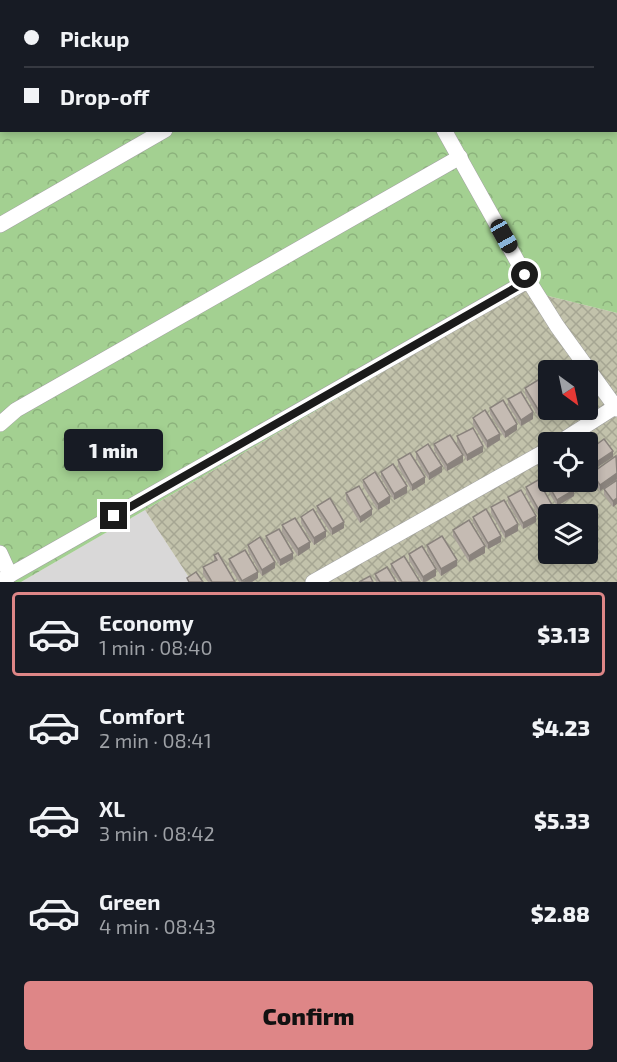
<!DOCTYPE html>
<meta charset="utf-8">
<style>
:root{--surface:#171b24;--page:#242831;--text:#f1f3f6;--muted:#9ea1a6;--line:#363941;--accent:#de8687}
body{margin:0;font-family:"Exo 2",sans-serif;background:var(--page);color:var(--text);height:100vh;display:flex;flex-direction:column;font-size:22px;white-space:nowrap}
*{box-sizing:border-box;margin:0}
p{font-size:20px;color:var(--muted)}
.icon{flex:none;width:33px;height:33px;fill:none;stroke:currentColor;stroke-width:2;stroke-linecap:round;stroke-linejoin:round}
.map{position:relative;height:582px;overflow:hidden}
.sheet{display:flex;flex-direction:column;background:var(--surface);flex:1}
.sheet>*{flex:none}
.top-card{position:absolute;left:0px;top:0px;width:618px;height:132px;box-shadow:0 3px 9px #0003;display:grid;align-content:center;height:132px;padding:0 24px;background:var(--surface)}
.needle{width:39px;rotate:147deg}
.controls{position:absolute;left:538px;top:360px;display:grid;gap:12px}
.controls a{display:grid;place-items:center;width:60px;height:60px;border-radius:6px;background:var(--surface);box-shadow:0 3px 9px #0003;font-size:30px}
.end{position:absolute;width:27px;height:27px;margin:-14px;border:8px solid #1b1b1b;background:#fff;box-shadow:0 0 0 3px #fff}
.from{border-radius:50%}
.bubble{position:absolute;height:42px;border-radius:6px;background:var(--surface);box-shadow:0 3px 9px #0003;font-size:20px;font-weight:800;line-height:42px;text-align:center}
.car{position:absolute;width:18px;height:36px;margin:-18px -9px;border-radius:8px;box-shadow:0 0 4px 2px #0007;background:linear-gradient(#222 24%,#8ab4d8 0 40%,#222 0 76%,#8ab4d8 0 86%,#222 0)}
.top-card b{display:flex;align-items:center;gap:21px;height:57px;font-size:22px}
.top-card b+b{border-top:2px solid var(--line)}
.top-card i{width:15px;height:15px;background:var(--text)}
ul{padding:10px 0 0;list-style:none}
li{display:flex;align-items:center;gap:18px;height:84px;margin:0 12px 9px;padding:0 12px;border:3px solid transparent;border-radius:6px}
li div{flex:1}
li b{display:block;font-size:22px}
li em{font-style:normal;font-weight:800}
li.on{border-color:var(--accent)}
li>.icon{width:54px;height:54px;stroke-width:1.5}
.primary-button{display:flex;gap:12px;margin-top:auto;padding:12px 24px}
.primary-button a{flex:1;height:69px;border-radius:6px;background:var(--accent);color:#111;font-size:24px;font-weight:800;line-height:69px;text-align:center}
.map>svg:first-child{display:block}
.residential{fill:#d9d8d8}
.construction{fill:url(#construction-cross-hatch);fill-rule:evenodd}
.forest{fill:url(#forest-crowns);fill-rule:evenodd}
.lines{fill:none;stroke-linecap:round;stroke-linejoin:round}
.stream{stroke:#9ccfdf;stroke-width:4}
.street-casing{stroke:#a2a2a2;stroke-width:16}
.street{stroke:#fff;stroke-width:15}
.wall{fill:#a9a19a}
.shaded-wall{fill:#8a837d}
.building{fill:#c5bbb3;stroke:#8a837d;stroke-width:1.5}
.route{stroke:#1b1b1b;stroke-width:8}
</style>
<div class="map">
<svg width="617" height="582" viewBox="0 0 617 582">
<defs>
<pattern id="construction-cross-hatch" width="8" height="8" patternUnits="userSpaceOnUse" patternTransform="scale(1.5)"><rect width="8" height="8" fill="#c2c2ab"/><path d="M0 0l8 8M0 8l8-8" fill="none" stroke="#a6a693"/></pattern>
<pattern id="forest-crowns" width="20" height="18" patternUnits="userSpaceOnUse" patternTransform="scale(1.5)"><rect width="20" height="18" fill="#a3d091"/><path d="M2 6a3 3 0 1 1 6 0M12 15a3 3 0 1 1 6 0" fill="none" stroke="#8cb27c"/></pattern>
</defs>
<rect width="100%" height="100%" fill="#eee9e0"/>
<polygon class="residential" points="145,510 192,582 21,582"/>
<path class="construction" d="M 524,290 L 617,313 L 617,582 L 192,582 L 145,510 ZM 549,370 L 588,370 L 588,410 L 549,410 ZM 549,442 L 588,442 L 588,482 L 549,482 ZM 549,514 L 588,514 L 588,554 L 549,554 Z"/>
<path class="forest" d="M 0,0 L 617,0 L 617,313 L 524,290 L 21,582 L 0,582 ZM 2,2 L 616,2 L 616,130 L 2,130 Z"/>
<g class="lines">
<g class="stream">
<polyline points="595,0 596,2"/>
<polyline points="616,49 617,51"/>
</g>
<defs>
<g id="street">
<polyline points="444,130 525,275 557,326 617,409"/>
<polyline points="0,225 165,130"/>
<polyline points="0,424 16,410 460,157"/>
<polyline points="560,442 615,407"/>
<polyline points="0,553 10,575 0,581"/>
<polyline points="10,575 529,280"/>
<polyline points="313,582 549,449"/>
</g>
</defs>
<use href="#street" class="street-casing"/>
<use href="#street" class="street"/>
</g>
<g class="wall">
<polygon points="549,374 549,395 543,384 543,378"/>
<polygon points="525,388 552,410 539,418 525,394"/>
<polygon points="508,399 533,419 521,426 508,405"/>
<polygon points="490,408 517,430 505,438 490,414"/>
<polygon points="473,418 500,440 487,448 473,424"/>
<polygon points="457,436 483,452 467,461 457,443"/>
<polygon points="434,444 463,462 447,471 434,450"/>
<polygon points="416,452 442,472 429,480 416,458"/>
<polygon points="617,456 617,479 600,491 592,479 592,473"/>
<polygon points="398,460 425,483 412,491 398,466"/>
<polygon points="381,472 407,493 394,500 381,478"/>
<polygon points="544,477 574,496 557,506 544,484"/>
<polygon points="363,480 390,503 378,510 363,486"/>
<polygon points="617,480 613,507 604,495 604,489"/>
<polygon points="526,487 552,512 540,518 526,493"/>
<polygon points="346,493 372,515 360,523 346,500"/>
<polygon points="508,497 536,522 523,529 508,503"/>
<polygon points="317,506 344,528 332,535 317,512"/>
<polygon points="491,507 518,531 505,538 491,513"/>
<polygon points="301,517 326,537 314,545 301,523"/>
<polygon points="473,517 501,542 488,549 473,523"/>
<polygon points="282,525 310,548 298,556 282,532"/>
<polygon points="453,530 485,553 469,562 453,536"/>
<polygon points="266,536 293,559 280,566 266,543"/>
<polygon points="248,545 275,568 262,576 248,551"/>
<polygon points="427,545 457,566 441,576 427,551"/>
<polygon points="409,554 436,576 425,582 422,582 409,560"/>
<polygon points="214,555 235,582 208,582 203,574 203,567 214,561"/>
<polygon points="229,559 258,578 252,582 239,582 229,566"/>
<polygon points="391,564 420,582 399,582 391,570"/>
<polygon points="375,574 396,582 376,582"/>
</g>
<g class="shaded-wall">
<polygon points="549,406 549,410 552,410 539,418 539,411"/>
<polygon points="533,412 533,419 521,426 521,420"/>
<polygon points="517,424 517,430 505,438 505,432"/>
<polygon points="500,434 500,440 487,448 487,441"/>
<polygon points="483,446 483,452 467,461 467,455"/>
<polygon points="613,451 613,457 589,473 589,467"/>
<polygon points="463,455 463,462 447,471 447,465"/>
<polygon points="442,466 442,472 429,480 429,474"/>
<polygon points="617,473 617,479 600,491 600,485"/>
<polygon points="425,477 425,483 412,491 412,485"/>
<polygon points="407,486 407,493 394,500 394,494"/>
<polygon points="574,490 574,496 557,506 557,500"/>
<polygon points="390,496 390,503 378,510 378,504"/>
<polygon points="617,498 617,504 613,507 613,501"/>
<polygon points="552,505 552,512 540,518 540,512"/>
<polygon points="372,509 372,515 360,523 360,517"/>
<polygon points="536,516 536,522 523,529 523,523"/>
<polygon points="344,522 344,528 332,535 332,529"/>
<polygon points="518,524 518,531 505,538 505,532"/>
<polygon points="326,531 326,537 314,545 314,538"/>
<polygon points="501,536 501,542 488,549 488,543"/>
<polygon points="310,542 310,548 298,556 298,549"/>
<polygon points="485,546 485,553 469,562 469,556"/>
<polygon points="293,553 293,559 280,566 280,560"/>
<polygon points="457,560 457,566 441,576 441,569"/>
<polygon points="275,562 275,568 262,576 262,570"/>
<polygon points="436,569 436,576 425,582 423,582 423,577"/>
<polygon points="258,572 258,578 252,582 242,582"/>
</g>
<g class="building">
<polygon points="549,374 549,388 543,378"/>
<polygon points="538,380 549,399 549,406 539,411 525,388"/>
<polygon points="521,392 533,412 521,420 508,399"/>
<polygon points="503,400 517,424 505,432 490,408"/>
<polygon points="485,410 500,434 487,441 473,418"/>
<polygon points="473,428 483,446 467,455 457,436"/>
<polygon points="450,435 463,455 447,465 434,444"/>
<polygon points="604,439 613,451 589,467 588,465 588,451"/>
<polygon points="428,444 442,466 429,474 416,452"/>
<polygon points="410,453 425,477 412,485 398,460"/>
<polygon points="616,456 617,473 600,485 592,473"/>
<polygon points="393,464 407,486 394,494 381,472"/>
<polygon points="375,472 390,496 378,504 363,480"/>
<polygon points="549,474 549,482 568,482 574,490 557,500 544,477"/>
<polygon points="538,480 552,505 540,512 526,487"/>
<polygon points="617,480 617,498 613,501 604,489"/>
<polygon points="359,486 372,509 360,517 346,493"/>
<polygon points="521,490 536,516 523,523 508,497"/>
<polygon points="330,498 344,522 332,529 317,506"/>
<polygon points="504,500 518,524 505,532 491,507"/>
<polygon points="313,509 326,531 314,538 301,517"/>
<polygon points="486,509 501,536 488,543 473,517"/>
<polygon points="295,518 310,542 298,549 282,525"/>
<polygon points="469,520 485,546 469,556 453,530"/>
<polygon points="279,529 293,553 280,560 266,536"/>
<polygon points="442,536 457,560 441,569 427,545"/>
<polygon points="260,537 275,562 262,570 248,545"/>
<polygon points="422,546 436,569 423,577 409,554"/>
<polygon points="245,550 258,572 242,581 229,559"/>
<polygon points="218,553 235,582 212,582 203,567 217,560 214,555"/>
<polygon points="404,556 420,582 402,582 391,564"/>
<polygon points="387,567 396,582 380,582 375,574"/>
<polygon points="196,572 203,582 189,582 187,578"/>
<polygon points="370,576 373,582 359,582"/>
</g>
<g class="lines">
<polyline class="route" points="114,516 529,280 525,275"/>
</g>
</svg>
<div class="controls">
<a><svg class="needle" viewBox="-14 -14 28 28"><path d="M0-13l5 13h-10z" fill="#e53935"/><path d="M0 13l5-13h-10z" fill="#9ea1a6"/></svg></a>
<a><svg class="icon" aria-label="locate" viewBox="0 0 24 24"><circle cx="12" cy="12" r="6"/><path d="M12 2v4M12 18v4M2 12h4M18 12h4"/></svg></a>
<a><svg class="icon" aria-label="layers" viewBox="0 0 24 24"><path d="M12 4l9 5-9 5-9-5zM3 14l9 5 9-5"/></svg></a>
</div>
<i class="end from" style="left:525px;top:275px"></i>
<i class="end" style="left:114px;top:516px"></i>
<div class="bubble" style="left:64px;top:429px;width:99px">1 min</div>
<i class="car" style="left:504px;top:236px;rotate:151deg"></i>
<div class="top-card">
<b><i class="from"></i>Pickup</b>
<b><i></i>Drop-off</b>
</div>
</div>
<section class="sheet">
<ul>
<li class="on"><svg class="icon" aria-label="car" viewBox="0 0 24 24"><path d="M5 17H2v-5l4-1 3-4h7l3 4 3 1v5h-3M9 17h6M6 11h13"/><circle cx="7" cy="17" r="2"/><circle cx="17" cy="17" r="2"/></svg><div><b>Economy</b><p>1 min · 08:40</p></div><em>$3.13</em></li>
<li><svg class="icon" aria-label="car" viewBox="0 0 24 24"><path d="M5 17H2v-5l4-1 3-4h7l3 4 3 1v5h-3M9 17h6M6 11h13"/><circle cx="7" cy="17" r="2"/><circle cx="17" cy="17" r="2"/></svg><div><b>Comfort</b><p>2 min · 08:41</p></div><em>$4.23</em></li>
<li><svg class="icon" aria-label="car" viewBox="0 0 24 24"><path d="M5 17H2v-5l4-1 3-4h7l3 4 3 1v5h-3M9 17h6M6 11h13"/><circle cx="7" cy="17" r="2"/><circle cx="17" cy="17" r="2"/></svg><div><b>XL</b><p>3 min · 08:42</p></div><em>$5.33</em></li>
<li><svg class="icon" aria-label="car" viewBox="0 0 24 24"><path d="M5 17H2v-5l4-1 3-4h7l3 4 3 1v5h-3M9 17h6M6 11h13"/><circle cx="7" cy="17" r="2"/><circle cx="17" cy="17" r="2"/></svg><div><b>Green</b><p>4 min · 08:43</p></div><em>$2.88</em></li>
</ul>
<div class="primary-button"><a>Confirm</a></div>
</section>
